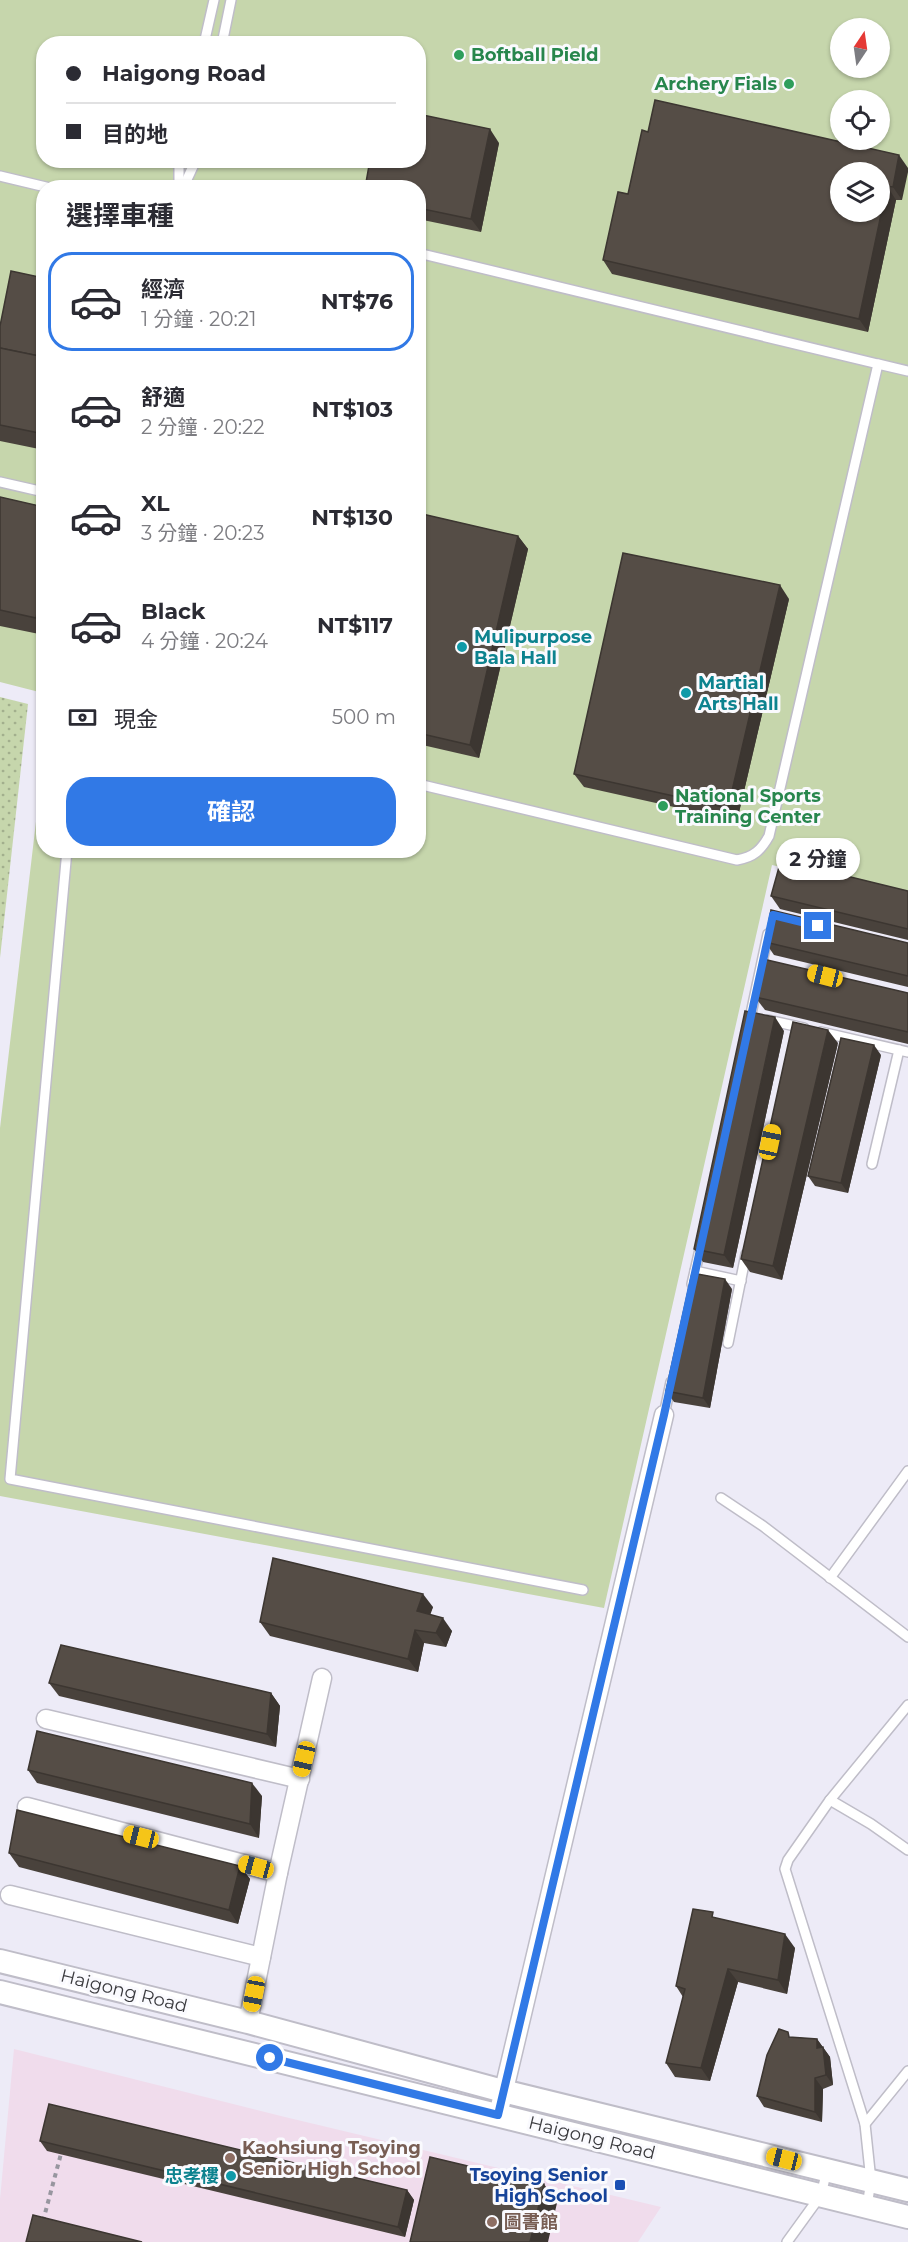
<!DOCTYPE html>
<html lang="zh-TW">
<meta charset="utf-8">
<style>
:root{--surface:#fff;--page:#f2f2f3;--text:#2b2b33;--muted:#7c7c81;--line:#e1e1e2;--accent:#3179e6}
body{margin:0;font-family:Montserrat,"Noto Sans TC",sans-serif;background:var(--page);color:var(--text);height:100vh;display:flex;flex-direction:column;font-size:22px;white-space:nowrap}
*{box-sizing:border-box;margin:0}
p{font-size:20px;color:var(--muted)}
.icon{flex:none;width:33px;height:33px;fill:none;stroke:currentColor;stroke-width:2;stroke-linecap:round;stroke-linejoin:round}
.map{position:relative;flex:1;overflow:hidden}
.panel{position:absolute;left:36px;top:180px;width:390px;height:678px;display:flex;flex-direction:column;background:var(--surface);border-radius:24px;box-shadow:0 2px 4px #0004}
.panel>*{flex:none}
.banner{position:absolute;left:36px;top:36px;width:390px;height:132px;border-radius:24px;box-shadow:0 2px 4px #0004;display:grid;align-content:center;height:132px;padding:0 30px;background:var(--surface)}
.needle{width:39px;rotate:13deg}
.buttons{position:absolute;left:830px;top:18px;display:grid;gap:12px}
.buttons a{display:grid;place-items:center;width:60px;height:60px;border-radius:50%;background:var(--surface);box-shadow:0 2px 4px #0004;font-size:30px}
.end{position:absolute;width:27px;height:27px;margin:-14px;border:8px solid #3179e6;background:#fff;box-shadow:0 0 0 3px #fff}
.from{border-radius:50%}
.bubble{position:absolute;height:42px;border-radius:21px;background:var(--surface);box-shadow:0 2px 4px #0004;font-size:20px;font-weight:700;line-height:42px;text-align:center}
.car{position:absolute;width:18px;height:36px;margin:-18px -9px;border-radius:8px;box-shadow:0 0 4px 2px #0007;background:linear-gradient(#f5c518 24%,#345 0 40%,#f5c518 0 76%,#345 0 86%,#f5c518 0)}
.banner b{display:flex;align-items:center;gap:21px;height:57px;font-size:22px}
.banner b+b{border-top:2px solid var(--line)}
.banner i{width:15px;height:15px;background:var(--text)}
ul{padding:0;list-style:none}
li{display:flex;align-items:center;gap:18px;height:99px;margin:0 12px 9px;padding:0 18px;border:3px solid transparent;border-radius:24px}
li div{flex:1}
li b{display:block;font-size:22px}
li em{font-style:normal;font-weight:700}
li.on{border-color:var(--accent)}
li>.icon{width:54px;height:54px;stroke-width:1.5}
h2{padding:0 30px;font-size:27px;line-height:72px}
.pay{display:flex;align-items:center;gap:15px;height:66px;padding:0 30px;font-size:22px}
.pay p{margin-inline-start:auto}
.cta{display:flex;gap:12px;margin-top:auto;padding:12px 30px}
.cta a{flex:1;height:69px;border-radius:24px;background:var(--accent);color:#fff;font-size:24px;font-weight:700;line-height:69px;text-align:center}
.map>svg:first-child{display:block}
.education{fill:#f0dcec}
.grass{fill:url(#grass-dots)}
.garden{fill:#c6d6ac;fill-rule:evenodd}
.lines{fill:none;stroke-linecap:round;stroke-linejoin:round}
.service-casing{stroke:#bfbdc8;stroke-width:12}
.minor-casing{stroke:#bfbdc8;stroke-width:21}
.tertiary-casing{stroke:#bfbdc8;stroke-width:26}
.path{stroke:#97969f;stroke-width:4;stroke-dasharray:4.5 4.5;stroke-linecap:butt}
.service{stroke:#fff;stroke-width:9}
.minor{stroke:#fff;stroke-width:18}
.tertiary{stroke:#fff;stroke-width:22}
.wall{fill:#49423c}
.shaded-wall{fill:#3c3631}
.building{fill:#554d46;stroke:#3c3631;stroke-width:1.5;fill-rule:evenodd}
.route{stroke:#3179e6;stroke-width:8}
.leisure-dot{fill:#2e9e5b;stroke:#fafafe;stroke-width:2}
.culture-dot{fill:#0f9aa8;stroke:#fafafe;stroke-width:2}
.education-dot{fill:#8d6e63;stroke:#fafafe;stroke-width:2}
.transit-dot{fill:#1a4fb4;stroke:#fafafe;stroke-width:2}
.labels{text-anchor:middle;stroke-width:6;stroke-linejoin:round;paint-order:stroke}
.leisure-label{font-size:18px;font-weight:bold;fill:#27864d;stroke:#fafafe;text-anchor:start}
.culture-label{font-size:18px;font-weight:bold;fill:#0d838f;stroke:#fafafe;text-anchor:start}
.street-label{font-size:18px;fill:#3b3b3f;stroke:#fafafe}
.education-label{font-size:18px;font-weight:bold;fill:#785e54;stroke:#fafafe;text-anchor:start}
.transit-label{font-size:18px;font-weight:bold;fill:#164399;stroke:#fafafe;text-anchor:end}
</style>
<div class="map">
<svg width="908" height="2242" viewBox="0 0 908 2242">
<defs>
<pattern id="grass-dots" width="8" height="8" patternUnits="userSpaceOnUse" patternTransform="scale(1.5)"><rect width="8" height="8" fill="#c6d6ac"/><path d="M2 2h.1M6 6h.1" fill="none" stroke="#a2af8d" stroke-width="1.8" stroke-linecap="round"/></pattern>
</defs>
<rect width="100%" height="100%" fill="#edebf7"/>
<polygon class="education" points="14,2049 285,2117 661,2207 638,2242 0,2242 0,2199"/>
<polygon class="grass" points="0,697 28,704 0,958"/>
<path class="garden" d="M 0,0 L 908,0 L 908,897 L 772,865 L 604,1608 L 0,1496 L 0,1128 L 43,762 L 44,850 L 418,850 L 418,188 L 44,188 L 43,693 L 0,682 ZM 840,28 L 879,28 L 879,68 L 840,68 ZM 44,44 L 418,44 L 418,160 L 44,160 ZM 840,100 L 879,100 L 879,140 L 840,140 ZM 840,172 L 879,172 L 879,212 L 840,212 Z"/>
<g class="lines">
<defs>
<g id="service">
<polyline points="204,44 214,0"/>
<polyline points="222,44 231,0"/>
<polyline points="179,160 179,188"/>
<polyline points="0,176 50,188"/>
<polyline points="183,188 196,160"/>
<path d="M 418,253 L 878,364 L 769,836 C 761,850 754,857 737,860 L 418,784"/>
<polyline points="878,364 908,371"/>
<polyline points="0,482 44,492"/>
<polyline points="67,850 10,1479 583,1590"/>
<polyline points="768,1020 804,1028"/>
<polyline points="749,1023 768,934"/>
<polyline points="821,1032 908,1052"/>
<polyline points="872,1164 899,1050"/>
<polyline points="695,1271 741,1281"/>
<polyline points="692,1284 701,1245"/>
<polyline points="728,1343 746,1254"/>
<polyline points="664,1415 671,1382"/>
<polyline points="721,1498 763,1526 908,1637"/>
<polyline points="830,1578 908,1471"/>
<polyline points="830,1800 871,1824 908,1850"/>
<polyline points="865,2124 908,2071"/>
<polyline points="867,2206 871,2181 865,2124 785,1869 788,1860 830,1800 908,1705"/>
<polyline points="787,2242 821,2195 827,2170"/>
</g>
<g id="minor">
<polyline points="46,1719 300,1779"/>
<polyline points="27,1807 278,1873"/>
<polyline points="10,1895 261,1957"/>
<polyline points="248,2022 278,1873 322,1678"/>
<polyline points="498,2115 664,1415"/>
</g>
<g id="tertiary">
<polyline points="0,1961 248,2022 503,2091 908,2190"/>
<polyline points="0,1992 908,2217"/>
</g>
</defs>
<use href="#service" class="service-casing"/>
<use href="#minor" class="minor-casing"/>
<use href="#tertiary" class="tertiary-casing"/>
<polyline class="path" points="43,2221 62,2150"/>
<use href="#service" class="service"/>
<use href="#minor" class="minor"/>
<use href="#tertiary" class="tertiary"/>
</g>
<g class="wall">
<polygon points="648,132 899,155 902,200 896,200 868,332 612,274 603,260 628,194"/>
<polygon points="499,143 481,232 418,219 418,188"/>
<polygon points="44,278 44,450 0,441 0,326"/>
<polygon points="0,497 44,507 44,635 0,626"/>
<polygon points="418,513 518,536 528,549 479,758 418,744"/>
<polygon points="789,599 737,821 584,787 574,774"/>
<polygon points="908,891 908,940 780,909 771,896"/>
<polygon points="765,942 908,943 908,987 774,955"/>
<polygon points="908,993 908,1044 765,1010 755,997"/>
<polygon points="784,1031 733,1268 703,1262 694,1249"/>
<polygon points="838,1043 782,1280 750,1272 741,1259"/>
<polygon points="881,1055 848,1193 815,1186 808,1176"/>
<polygon points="732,1289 710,1408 674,1402 666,1391"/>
<polygon points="433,1607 430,1614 452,1631 446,1647 424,1643 418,1672 270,1636 260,1622"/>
<polygon points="49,1683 271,1693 280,1706 276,1747 59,1696"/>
<polygon points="28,1770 262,1796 259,1838 37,1783"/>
<polygon points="9,1853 240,1866 250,1879 238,1924 19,1867"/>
<polygon points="717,1918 795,1948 787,1994 738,1982 710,2081 675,2077 666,2063 683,1997 676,1986"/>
<polygon points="792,2037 817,2039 830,2057 833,2085 823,2089 822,2122 764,2107 757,2096"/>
<polygon points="40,2141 407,2190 414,2200 405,2237 47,2151"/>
</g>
<g class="shaded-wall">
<polygon points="490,129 499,143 481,232 471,219"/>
<polygon points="899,155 908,168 908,172 902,200 893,187"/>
<polygon points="887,186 896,200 868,332 859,319"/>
<polygon points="518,536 528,549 479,758 470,745"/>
<polygon points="44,584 44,628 36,618"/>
<polygon points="780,585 789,599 737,821 728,808"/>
<polygon points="775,1017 784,1031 733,1268 724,1255"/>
<polygon points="828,1030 838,1043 782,1280 773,1266"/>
<polygon points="874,1045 881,1055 848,1193 841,1183"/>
<polygon points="725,1279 732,1289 710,1408 703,1398"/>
<polygon points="423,1594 433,1607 427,1624 417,1611"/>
<polygon points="443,1618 452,1631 446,1647 436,1633"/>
<polygon points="415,1630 424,1643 418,1672 408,1659"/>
<polygon points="271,1693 280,1706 276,1747 267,1734"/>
<polygon points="252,1783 262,1796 259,1838 250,1824"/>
<polygon points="240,1866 250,1879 238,1924 229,1910"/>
<polygon points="785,1934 795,1948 787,1994 778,1980"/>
<polygon points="728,1969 738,1982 710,2081 701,2068"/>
<polygon points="817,2039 830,2057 833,2085 826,2075 817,2048"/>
<polygon points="815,2078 823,2089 822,2122 815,2112"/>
<polygon points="544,2184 557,2203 548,2242 530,2242"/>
<polygon points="407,2190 414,2200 405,2237 398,2227"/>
</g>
<g class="building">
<path d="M 655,100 L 899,155 L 893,187 L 887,186 L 859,319 L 603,260 L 618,192 L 628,194 L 642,130 L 648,132 ZM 840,172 L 879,172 L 879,212 L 840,212 Z"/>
<polygon points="418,114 490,129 471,219 418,208 418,188 365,188 370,160 418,160"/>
<polygon points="11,271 44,278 44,357 0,348 0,326"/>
<polygon points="0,348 44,357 44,434 0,425"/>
<polygon points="0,497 44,507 44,584 36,618 0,610"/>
<polygon points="418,513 518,536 470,745 418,733"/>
<polygon points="623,553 780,585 728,808 574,774"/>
<polygon points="781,860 908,891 908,929 771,896"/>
<polygon points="771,910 908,943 908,976 765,942"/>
<polygon points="763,959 908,993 908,1032 755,997"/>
<polygon points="745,1011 775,1017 724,1255 694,1249"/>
<polygon points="793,1022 828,1030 773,1266 741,1259"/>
<polygon points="841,1038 874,1045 841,1183 808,1176"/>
<polygon points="692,1273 725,1279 703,1398 666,1391"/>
<polygon points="273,1558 423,1594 417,1611 443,1618 436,1633 415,1630 408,1659 260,1622"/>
<polygon points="61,1645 271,1693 267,1734 49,1683"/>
<polygon points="37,1731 252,1783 250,1824 28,1770"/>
<polygon points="17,1810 240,1866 229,1910 9,1853"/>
<polygon points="693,1909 713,1912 712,1917 785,1934 778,1980 728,1969 701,2068 666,2063 685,1989 676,1986"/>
<polygon points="779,2029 788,2032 789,2037 817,2039 817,2048 823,2047 826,2075 815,2078 815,2112 757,2096 767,2055"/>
<polygon points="49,2104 407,2190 398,2227 40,2141"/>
<polygon points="430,2157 544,2184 530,2242 410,2242"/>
<polygon points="33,2215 142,2242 26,2242"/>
</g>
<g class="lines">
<polyline class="route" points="270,2058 498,2115 664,1415 773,915 818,926"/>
</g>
<g class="leisure-dot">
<circle cx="459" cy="55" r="6"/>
<circle cx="789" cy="84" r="6"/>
<circle cx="663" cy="806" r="6"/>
</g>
<g class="culture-dot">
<circle cx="462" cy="647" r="6"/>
<circle cx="686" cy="693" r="6"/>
<circle cx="231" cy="2176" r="6"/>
</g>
<g class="education-dot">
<circle cx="230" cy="2158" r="6"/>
<circle cx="492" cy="2222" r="6"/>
</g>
<rect class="transit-dot" x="614" y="2179" width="12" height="12" rx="3"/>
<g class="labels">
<g class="leisure-label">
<text x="471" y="61">Boftball Pield</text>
<text x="777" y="90" text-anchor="end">Archery Fials</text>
<text x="675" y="802">National Sports<tspan x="675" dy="21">Training Center</tspan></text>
</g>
<g class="culture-label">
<text x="474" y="643">Mulipurpose<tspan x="474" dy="21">Bala Hall</tspan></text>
<text x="698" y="689">Martial<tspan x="698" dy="21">Arts Hall</tspan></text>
<text x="219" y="2182" text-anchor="end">忠孝樓</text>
</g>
<g class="street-label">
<text transform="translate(124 1991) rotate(14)" y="6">Haigong Road</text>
<text transform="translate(592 2138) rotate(14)" y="6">Haigong Road</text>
</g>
<g class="education-label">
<text x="242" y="2154">Kaohsiung Tsoying<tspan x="242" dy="21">Senior High School</tspan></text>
<text x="504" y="2228">圖書館</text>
</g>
<g class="transit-label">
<text x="608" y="2181">Tsoying Senior<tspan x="608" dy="21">High School</tspan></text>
</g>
</g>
</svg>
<div class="buttons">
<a><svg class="needle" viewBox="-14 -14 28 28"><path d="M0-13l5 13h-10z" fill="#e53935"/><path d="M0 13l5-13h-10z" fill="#7c7c81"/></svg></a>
<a><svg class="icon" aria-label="locate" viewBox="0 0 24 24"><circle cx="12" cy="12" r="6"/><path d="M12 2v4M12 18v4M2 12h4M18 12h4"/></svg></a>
<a><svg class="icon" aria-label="layers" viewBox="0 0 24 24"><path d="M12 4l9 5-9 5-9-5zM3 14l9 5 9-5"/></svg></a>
</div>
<i class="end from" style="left:270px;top:2058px"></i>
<i class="end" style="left:818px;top:926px"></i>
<div class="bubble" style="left:776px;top:838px;width:84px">2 分鐘</div>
<i class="car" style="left:825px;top:976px;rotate:284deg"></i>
<i class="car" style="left:770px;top:1142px;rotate:12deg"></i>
<i class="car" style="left:304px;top:1759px;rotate:193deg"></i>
<i class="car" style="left:141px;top:1837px;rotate:284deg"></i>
<i class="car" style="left:256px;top:1867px;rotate:285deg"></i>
<i class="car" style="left:254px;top:1994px;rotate:191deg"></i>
<i class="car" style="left:784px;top:2159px;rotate:284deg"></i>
<div class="banner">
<b><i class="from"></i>Haigong Road</b>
<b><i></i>目的地</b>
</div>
<section class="panel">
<h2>選擇車種</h2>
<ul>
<li class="on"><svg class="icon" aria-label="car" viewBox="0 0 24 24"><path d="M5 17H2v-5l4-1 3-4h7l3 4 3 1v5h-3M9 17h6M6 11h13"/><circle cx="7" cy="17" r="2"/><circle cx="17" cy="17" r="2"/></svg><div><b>經濟</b><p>1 分鐘 · 20:21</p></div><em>NT$76</em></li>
<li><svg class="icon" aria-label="car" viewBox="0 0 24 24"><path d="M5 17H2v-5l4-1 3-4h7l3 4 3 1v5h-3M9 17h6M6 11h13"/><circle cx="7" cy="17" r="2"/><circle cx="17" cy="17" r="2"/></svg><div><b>舒適</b><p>2 分鐘 · 20:22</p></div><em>NT$103</em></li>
<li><svg class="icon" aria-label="car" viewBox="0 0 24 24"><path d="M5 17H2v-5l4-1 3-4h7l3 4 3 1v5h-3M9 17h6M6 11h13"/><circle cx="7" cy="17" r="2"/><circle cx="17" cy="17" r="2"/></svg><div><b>XL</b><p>3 分鐘 · 20:23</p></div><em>NT$130</em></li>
<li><svg class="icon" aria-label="car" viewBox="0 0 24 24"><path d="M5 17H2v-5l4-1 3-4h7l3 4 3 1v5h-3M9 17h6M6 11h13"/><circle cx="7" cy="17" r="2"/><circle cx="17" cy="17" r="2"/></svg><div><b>Black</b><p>4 分鐘 · 20:24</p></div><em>NT$117</em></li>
</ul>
<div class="pay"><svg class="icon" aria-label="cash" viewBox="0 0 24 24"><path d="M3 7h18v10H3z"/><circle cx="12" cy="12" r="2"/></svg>現金<p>500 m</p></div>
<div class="cta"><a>確認</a></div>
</section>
</div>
